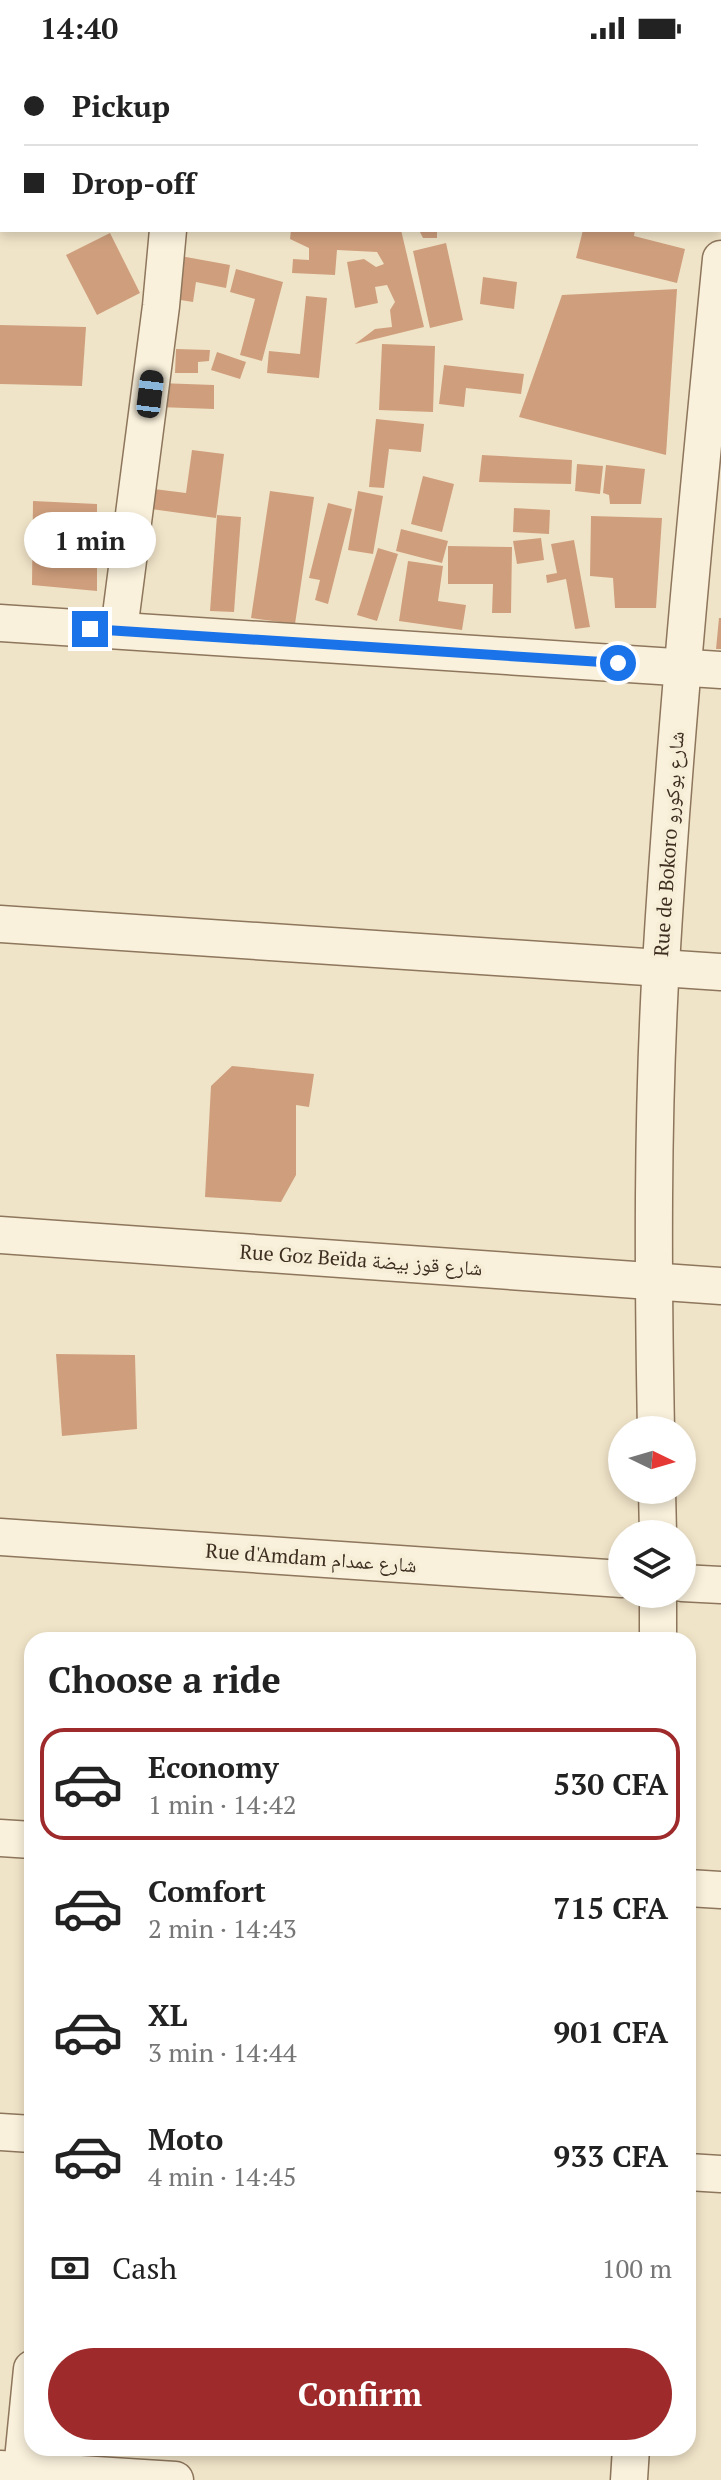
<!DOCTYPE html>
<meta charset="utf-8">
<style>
:root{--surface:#fff;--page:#f6f6f6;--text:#222;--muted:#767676;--line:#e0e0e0;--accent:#9e2a2b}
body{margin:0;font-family:"PT Serif","Noto Naskh Arabic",serif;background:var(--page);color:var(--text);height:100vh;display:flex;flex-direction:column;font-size:30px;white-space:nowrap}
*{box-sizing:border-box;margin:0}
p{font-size:26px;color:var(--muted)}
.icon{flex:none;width:44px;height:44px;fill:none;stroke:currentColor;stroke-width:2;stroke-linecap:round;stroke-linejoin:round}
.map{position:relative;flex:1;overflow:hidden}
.sheet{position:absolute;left:24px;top:1576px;width:672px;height:824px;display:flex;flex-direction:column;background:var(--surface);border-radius:24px;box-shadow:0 4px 12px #0003}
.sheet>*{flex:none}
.top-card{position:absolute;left:0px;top:0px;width:722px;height:176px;box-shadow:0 4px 12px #0003;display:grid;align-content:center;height:176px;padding:0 24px;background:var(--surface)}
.needle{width:52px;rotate:95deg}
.tools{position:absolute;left:608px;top:1360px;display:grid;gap:16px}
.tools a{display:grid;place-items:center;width:88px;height:88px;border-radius:50%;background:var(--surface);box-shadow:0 4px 12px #0003;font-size:40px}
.end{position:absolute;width:36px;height:36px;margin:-18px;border:10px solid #1a73e8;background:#fff;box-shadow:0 0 0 4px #fff}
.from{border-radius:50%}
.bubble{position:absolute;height:56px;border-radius:28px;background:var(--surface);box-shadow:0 4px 12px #0003;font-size:26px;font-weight:700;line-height:56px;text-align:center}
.car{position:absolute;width:24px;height:48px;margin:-24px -12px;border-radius:10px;box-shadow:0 0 6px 2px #0007;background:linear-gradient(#222 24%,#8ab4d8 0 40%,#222 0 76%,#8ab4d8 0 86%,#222 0)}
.top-card b{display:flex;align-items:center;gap:28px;height:76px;font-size:30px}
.top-card b+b{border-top:2px solid var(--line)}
.top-card i{width:20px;height:20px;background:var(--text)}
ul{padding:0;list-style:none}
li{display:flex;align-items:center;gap:24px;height:112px;margin:0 16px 12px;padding:0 8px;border:4px solid transparent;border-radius:24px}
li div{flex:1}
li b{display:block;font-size:30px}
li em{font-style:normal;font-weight:700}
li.selected{border-color:var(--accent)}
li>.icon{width:72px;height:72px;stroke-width:1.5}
h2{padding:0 24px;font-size:36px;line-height:96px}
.pay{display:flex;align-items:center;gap:20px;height:88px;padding:0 24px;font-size:30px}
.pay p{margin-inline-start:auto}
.primary-button{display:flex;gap:16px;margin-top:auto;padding:16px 24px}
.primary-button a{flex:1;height:92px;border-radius:48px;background:var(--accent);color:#fff;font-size:32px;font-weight:700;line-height:92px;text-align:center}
.status{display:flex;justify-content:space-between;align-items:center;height:56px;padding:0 40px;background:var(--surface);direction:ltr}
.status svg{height:22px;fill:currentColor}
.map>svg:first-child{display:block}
.building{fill:#cf9f7d}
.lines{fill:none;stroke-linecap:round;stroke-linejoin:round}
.minor-casing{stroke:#8d765c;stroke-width:39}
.minor{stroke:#faf1dc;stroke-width:36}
.route{stroke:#1a73e8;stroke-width:10}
.labels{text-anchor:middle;stroke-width:8;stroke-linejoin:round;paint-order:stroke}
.street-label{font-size:20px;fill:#3d2e20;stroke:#f7eed8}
</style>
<div class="status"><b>14:40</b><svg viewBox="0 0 49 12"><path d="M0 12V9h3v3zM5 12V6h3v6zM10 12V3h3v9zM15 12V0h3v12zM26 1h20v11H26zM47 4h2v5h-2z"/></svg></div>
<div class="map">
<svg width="721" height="2424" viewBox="0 0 721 2424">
<rect width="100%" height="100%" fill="#f0e4c8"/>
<g class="building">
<polygon points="291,174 401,174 424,271 355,288 375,273 392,271 390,254 395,246 387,229 375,231 378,247 355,252 347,206 364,203 376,211 384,208 377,196 337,194 335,219 292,217 293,203 309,204 309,192 290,183"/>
<polygon points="419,174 437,174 437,182 423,182"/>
<polygon points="583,174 635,174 634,180 685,193 677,227 576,202"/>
<polygon points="110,177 140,237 97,259 66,199"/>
<polygon points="446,187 463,264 430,272 413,195"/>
<polygon points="175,199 230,209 226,232 196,226 193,246 168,242"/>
<polygon points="236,213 283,226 262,305 240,299 255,243 230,236"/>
<polygon points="483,221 517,226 514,253 480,248"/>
<polygon points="677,233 666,399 519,361 562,239"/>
<polygon points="306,240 327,242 319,322 267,317 269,295 300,298"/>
<polygon points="0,269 86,271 82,330 0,328"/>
<polygon points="382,288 435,290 433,356 379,354"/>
<polygon points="176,293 210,294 209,305 198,306 198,317 175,317"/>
<polygon points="217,296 246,306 240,323 211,314"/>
<polygon points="444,309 524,318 521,338 466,332 464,351 439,348"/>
<polygon points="159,327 214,329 214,353 158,351"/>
<polygon points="376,363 424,368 421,396 389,393 384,432 369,431"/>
<polygon points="192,394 224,398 216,462 144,452 146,432 186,437"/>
<polygon points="482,399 572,404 571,428 479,426"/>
<polygon points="577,408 603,410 600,438 575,435"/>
<polygon points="606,409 645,413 641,448 610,448 609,439 603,437"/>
<polygon points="423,420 454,428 442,476 411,468"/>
<polygon points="270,435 314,441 295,568 251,562"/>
<polygon points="358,435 383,440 373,498 348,494"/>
<polygon points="33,445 97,448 97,535 32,529"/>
<polygon points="328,447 352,453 328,548 315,544 320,524 309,522"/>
<polygon points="514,452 550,454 549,478 513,476"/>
<polygon points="217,459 241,461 234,556 210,555"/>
<polygon points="591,460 662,462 656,552 615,552 613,522 590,520"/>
<polygon points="401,473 448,485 442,507 396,495"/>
<polygon points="541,482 544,504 517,508 513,485"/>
<polygon points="574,484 590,571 575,573 566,523 547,527 546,519 557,517 551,488"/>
<polygon points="448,490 512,491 511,557 492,557 493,528 448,528"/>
<polygon points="378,492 398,498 377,565 357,559"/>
<polygon points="408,505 443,510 438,545 466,549 462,574 399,565"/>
<polygon points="719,562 721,562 721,593 716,593"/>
<polygon points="232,1010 314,1018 309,1051 296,1049 296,1119 281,1146 205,1141 211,1030"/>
<polygon points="56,1298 135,1299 137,1373 62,1380"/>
</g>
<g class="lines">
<defs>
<g id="minor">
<polyline points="183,2 183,0"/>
<polyline points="0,567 721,614"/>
<polyline points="119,574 161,250 168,174"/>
<polyline points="0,868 721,916"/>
<polyline points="0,1179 721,1230"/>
<path d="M 656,1374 C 653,1219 652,1063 661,908 C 675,673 698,438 721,203"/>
<polyline points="657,1434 658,1478"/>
<polyline points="0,1481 622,1523"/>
<polyline points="682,1527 721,1529"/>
<polyline points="658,1584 658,1538"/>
<polyline points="0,1782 32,1784"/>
<polyline points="688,1832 721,1834"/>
<polyline points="0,2076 32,2078"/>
<polyline points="688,2116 721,2118"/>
<polyline points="0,2413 175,2424"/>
<polyline points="21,2424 32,2313"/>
<polyline points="629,2424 631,2392"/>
</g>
</defs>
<use href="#minor" class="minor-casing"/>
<use href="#minor" class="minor"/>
</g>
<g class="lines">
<polyline class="route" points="90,573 618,607"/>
</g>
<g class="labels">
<g class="street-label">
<text transform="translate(669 788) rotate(-86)" y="7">Rue de Bokoro شارع بوكورو</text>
<text transform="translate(361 1204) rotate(4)" y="7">Rue Goz Beïda شارع قوز بيضة</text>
<text transform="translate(311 1502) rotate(4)" y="7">Rue d'Amdam شارع عمدام</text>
</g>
</g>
</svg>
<div class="tools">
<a><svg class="needle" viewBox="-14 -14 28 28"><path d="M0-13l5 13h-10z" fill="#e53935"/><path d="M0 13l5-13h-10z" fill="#767676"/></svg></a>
<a><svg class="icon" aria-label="layers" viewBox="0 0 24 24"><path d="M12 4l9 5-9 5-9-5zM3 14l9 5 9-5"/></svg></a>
</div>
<i class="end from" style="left:618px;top:607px"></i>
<i class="end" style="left:90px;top:573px"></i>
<div class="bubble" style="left:24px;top:456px;width:132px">1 min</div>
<i class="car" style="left:150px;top:338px;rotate:7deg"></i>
<div class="top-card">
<b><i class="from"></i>Pickup</b>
<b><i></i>Drop-off</b>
</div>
<section class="sheet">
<h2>Choose a ride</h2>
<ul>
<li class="selected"><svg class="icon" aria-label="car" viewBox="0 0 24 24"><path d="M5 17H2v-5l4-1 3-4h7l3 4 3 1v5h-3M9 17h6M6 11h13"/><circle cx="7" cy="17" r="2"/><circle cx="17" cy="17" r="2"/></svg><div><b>Economy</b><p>1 min · 14:42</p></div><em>530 CFA</em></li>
<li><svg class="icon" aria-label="car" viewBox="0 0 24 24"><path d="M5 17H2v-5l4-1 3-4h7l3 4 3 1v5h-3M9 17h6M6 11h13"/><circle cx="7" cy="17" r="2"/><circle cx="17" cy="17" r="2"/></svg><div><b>Comfort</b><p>2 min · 14:43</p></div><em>715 CFA</em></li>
<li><svg class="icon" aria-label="car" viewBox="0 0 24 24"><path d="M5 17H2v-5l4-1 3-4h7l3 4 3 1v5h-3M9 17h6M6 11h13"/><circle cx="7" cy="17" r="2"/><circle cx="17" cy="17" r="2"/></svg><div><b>XL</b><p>3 min · 14:44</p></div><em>901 CFA</em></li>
<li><svg class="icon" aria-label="car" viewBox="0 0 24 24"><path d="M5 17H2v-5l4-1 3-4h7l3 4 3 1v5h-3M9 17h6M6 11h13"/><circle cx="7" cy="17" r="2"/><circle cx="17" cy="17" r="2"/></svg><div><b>Moto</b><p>4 min · 14:45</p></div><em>933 CFA</em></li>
</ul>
<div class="pay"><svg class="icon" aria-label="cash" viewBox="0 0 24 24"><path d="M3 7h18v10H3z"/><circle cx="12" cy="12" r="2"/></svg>Cash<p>100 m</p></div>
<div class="primary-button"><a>Confirm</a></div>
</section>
</div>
